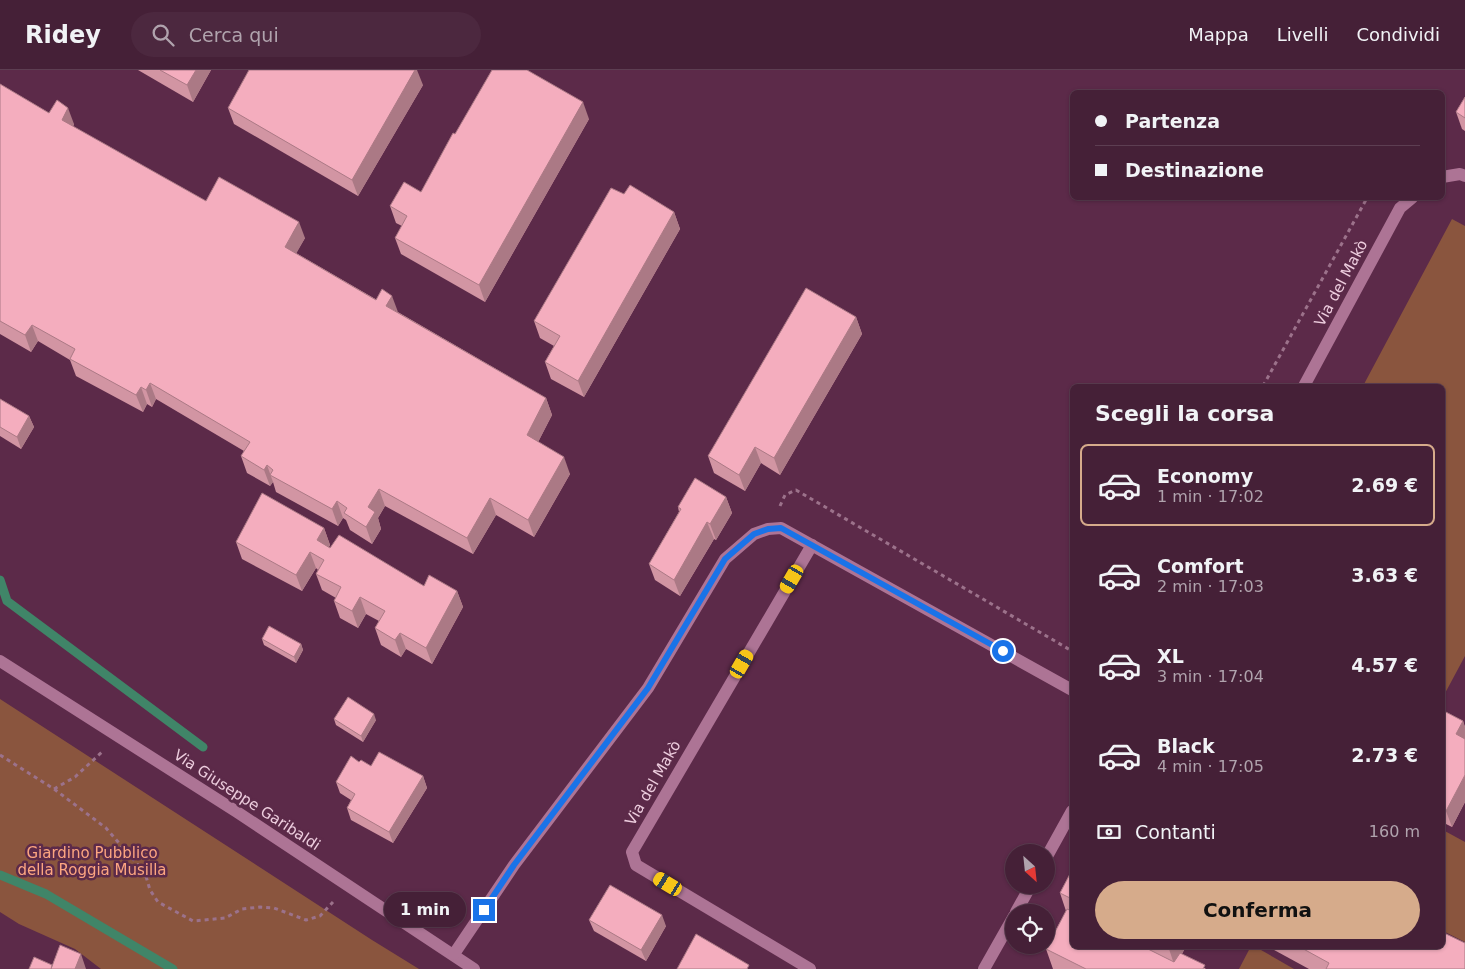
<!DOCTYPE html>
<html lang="it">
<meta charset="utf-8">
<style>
:root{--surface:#452037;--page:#4c283f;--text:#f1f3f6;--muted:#b0a3ad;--line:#5d3e52;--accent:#d6ab8b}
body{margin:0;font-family:"DejaVu Sans",sans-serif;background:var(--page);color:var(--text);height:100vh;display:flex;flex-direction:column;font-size:19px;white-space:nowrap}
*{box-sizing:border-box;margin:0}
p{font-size:16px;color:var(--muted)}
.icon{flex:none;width:28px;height:28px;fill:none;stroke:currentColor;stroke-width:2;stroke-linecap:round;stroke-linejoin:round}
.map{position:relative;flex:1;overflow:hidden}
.panel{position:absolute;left:1070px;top:314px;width:375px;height:565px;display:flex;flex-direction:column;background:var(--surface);border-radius:8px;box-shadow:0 1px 4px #0004,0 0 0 1px var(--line)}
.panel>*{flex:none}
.top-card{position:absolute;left:1070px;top:20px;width:375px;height:110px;border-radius:8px;box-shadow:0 1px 4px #0004,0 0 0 1px var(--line);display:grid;align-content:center;height:110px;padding:0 25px;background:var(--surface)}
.needle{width:32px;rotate:153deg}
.fabs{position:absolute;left:1005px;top:774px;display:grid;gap:10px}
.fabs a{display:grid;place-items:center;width:50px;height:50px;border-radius:50%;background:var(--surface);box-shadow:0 1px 4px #0004,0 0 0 1px var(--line);font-size:25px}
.end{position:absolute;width:22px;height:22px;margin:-11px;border:6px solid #1a73e8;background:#fff;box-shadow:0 0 0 2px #fff}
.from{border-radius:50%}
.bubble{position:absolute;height:35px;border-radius:18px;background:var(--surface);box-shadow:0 1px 4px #0004,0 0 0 1px var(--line);font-size:16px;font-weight:700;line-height:35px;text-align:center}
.car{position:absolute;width:15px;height:30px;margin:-15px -8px;border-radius:6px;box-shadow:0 0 4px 1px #0007;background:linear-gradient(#f5c518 24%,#345 0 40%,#f5c518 0 76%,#345 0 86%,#f5c518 0)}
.top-card b{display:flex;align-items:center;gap:18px;height:48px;font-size:19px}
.top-card b+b{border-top:1px solid var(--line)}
.top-card i{width:12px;height:12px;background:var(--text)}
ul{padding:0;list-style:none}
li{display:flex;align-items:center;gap:15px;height:82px;margin:0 10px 8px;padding:0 15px;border:2px solid transparent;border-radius:8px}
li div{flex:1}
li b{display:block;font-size:19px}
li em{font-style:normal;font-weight:700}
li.current{border-color:var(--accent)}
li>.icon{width:45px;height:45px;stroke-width:1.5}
h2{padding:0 25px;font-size:22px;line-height:60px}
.pay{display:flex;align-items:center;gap:12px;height:55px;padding:0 25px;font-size:19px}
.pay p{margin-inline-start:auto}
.button{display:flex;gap:10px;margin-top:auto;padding:10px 25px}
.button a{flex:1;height:58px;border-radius:30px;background:var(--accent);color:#111;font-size:20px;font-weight:700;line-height:58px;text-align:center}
header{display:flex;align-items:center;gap:30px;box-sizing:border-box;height:70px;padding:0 25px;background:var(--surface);border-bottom:1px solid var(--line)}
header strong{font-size:24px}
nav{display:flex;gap:28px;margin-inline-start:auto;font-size:18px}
.search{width:350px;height:45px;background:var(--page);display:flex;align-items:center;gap:12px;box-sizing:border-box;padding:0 18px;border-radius:28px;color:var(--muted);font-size:19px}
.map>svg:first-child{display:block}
.green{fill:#8a553e}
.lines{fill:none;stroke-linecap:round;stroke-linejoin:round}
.stream{stroke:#408568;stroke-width:9}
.path{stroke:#9c728b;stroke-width:3;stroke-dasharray:4 4;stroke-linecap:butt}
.minor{stroke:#ad7495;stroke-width:12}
.wall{fill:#d295a3}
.shaded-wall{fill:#ab7985}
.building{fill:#f4adbe;stroke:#ab7985}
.route{stroke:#1a73e8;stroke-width:6}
.labels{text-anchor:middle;stroke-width:5;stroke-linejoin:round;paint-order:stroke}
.street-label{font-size:15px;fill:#edcdde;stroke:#5c2a49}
.park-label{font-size:15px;fill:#fca580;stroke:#5c2a49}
</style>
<header>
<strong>Ridey</strong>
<div class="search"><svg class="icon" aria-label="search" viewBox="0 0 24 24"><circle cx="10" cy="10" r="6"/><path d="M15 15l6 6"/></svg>Cerca qui</div>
<nav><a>Mappa</a><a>Livelli</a><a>Condividi</a></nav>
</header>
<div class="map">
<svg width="1465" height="899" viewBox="0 0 1465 899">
<rect width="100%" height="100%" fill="#5c2a49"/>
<g class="green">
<polygon points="1452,149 1465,156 1465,586 1443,627 1442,316 1363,316"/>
<polygon points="0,629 372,870 419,899 101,899 75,879 19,854 0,842"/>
<polygon points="1443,760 1465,772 1465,872 1443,861"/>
<polygon points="1251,876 1254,876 1294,899 1239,899"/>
</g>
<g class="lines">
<g class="stream">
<polyline points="0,510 7,531 203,677"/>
<polyline points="0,805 46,824 173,899"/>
</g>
<g class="path">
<polyline points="1263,316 1367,128"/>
<polyline points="780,436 785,425 796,420 1072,581"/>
<polyline points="0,685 54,719 106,758 145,803 150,820 158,832 193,851 225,848 242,839 260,837 274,838 306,850 320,846 333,832"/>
<polyline points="54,719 75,707 103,681"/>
</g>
<g class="minor">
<polyline points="1442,107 1460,104 1465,106"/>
<polyline points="1304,316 1400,138 1412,128"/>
<polyline points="0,591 237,742 474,899"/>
<polyline points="1046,788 1072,741"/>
<polyline points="1016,842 1031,815"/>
<polyline points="454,884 514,795 648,618 725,489 754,464 768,459 781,458 1072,620"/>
<polyline points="810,899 636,795 632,782 812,475"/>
<polyline points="984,899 1014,846"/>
</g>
</g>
<g class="wall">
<polygon points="138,0 211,0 193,32"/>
<polygon points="0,14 49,43 74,54 73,57 206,131 305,168 296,183 546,328 552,345 538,372 570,404 534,467 496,445 473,484 385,436 378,448 381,459 372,474 350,460 346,450 343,448 338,456 276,422 273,412 270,416 247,403 241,386 244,381 156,329 152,337 147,334 143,342 76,306 70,290 38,271 31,282 0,264"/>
<polygon points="423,15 358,126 234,54 228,38"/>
<polygon points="1465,27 1465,61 1462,59 1456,42"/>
<polygon points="589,49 485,232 401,184 395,168 402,156 396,153 390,136 421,122 455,64"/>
<polygon points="624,124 674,142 680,159 584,327 551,309 545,292 554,276 540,268 534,251"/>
<polygon points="856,247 862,264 780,405 761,393 745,421 714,403 708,386"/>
<polygon points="0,329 29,346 34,357 21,379 0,366"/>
<polygon points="726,427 732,443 716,470 714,469 680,526 655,510 649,494 679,442 678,437"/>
<polygon points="324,458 330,475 329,477 424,516 457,521 463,537 432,594 406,579 401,587 381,575 375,558 379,551 366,544 358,558 340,548 334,531 336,528 322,520 316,504 318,500 316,498 302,521 242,489 236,472"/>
<polygon points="262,569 301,574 303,580 296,593 264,575"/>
<polygon points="1442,640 1463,651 1465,657 1465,732 1452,757 1442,752"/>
<polygon points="334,649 376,650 363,672 336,655"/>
<polygon points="359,692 371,696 423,706 427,718 393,773 351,750 347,738 351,730 340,723 336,712"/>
<polygon points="1072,748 1072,761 1069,752"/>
<polygon points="1072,800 1072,876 1186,876 1182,884 1206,899 1053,899 1046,879 1066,841 1060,823"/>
<polygon points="589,850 666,856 646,891 594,861"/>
<polygon points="1267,876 1442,876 1465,899 1309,899"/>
</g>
<g class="shaded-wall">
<polygon points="196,0 211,0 193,32 187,15"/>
<polygon points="415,0 417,0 423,15 358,126 352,110"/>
<polygon points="583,32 589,49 485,232 479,215"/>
<polygon points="68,38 74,54 68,67 62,50"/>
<polygon points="674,142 680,159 584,327 578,311"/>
<polygon points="299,152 305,168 291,193 285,177"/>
<polygon points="392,226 398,242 386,236"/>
<polygon points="856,247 862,264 780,405 774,388"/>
<polygon points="32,255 38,271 31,282 25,265"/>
<polygon points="150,313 156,329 152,337 146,320"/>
<polygon points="141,317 147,334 143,342 136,325"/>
<polygon points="546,328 552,345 533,382 527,365"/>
<polygon points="29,346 34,357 21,379 17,367"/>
<polygon points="755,377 761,393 745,421 739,405"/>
<polygon points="564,387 570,404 534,467 528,450"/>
<polygon points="267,395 273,412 270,416 264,400"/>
<polygon points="379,419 385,436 378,448 381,459 372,474 366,457 368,437"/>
<polygon points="726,427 732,443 716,470 710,454"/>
<polygon points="490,428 496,445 473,484 467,468"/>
<polygon points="337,431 343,448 338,456 332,439"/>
<polygon points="707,452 714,469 680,526 674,510"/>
<polygon points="324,458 330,475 323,486 317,470"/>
<polygon points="310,482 316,498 302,521 296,505"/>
<polygon points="457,521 463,537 432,594 426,578"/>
<polygon points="360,527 366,544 358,558 352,541"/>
<polygon points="400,563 406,579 401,587 395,570"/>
<polygon points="301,574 303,580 296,593 294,587"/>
<polygon points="374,644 376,650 363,672 361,666"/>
<polygon points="1463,651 1465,657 1465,676 1456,664"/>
<polygon points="1465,705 1465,732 1452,757 1446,741"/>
<polygon points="423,706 427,718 393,773 389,762"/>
<polygon points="662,845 666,856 646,891 641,880"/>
<polygon points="1168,876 1186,876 1175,897"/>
<polygon points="81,884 86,899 75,899"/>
</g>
<g class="building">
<polygon points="160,0 196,0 187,15"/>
<polygon points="249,0 415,0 352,110 228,38"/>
<polygon points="492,0 527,0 583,32 479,215 395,168 407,146 390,136 404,112 421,122 453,63 455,64"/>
<polygon points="0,14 49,43 57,30 68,38 62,50 206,131 219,107 299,152 285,177 376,230 382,219 392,226 386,236 546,328 527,365 564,387 528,450 490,428 467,468 379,419 368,437 375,442 366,457 344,443 347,438 337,431 332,439 270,405 273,400 267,395 264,400 241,386 250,372 150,313 146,320 141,317 136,325 70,289 75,279 32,255 25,265 0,251"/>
<polygon points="1465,27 1465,48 1456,42"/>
<polygon points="630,115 674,142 578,311 545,292 560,266 534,251 611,118 624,124"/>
<polygon points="806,218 856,247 774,388 755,377 739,405 708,386"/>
<polygon points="0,329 29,346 17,367 0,357"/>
<polygon points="695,408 726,427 710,454 707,452 674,510 649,494 681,439 678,437"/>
<polygon points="262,423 324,458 317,470 330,478 339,465 424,516 429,505 457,521 426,578 400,563 395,570 375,558 385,541 360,527 352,541 334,531 341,517 316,504 324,490 310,482 296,505 236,472"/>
<polygon points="269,556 301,574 294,587 262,569"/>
<polygon points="348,627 374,644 361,666 334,649"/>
<polygon points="1442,640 1463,651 1456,664 1465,669 1465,705 1446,741 1442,739"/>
<polygon points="379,682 423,706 389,762 347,738 355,724 336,712 351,686 359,692 361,690 371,696"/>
<polygon points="1072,748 1072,754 1069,752"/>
<polygon points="1072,800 1072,829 1060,823"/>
<polygon points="610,815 662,845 641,880 589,850"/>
<polygon points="1067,839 1072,841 1072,876 1142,876 1174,892 1180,883 1205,895 1203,899 1086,899 1046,879"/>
<polygon points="1442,862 1465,873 1465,899 1326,899 1329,893 1298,876 1442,876"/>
<polygon points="696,864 749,895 747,899 677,899"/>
<polygon points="60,875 81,884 75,899 51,899"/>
<polygon points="34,887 52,895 51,899 29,899"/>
</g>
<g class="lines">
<polyline class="route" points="484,840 514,795 648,618 725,489 754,464 768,459 781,458 1003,581"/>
</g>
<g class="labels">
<g class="street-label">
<text transform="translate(1341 213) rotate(-62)" y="5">Via del Makò</text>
<text transform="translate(653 713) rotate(-60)" y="5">Via del Makò</text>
<text transform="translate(247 730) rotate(33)" y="5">Via Giuseppe Garibaldi</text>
</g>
<g class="park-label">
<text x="92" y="788">Giardino Pubblico<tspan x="92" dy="17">della Roggia Musilla</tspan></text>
</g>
</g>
</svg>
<div class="fabs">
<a><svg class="needle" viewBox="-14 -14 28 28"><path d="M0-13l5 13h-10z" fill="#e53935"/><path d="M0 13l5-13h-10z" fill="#b0a3ad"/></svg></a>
<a><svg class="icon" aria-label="locate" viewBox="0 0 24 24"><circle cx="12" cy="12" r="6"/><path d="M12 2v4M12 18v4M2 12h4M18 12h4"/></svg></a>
</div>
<i class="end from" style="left:1003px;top:581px"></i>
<i class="end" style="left:484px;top:840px"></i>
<div class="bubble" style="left:384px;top:822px;width:82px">1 min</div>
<i class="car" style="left:792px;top:509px;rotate:210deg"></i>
<i class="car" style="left:742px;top:594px;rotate:30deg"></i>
<i class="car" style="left:668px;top:814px;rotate:301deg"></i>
<div class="top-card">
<b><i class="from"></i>Partenza</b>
<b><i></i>Destinazione</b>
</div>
<section class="panel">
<h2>Scegli la corsa</h2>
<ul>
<li class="current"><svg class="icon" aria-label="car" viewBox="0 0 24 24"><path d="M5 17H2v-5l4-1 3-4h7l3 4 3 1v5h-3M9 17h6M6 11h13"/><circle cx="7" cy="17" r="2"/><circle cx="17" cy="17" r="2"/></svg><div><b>Economy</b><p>1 min · 17:02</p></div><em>2.69 €</em></li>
<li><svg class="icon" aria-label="car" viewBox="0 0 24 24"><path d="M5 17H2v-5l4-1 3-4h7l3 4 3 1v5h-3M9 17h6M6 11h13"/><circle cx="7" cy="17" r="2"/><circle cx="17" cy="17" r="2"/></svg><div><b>Comfort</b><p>2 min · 17:03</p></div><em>3.63 €</em></li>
<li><svg class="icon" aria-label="car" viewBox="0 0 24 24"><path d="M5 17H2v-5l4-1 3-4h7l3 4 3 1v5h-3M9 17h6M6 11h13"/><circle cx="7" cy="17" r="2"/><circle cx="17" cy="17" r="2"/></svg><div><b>XL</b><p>3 min · 17:04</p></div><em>4.57 €</em></li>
<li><svg class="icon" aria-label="car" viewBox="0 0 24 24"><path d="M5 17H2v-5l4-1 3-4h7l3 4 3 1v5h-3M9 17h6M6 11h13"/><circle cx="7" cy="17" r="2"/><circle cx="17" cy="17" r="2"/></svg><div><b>Black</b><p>4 min · 17:05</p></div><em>2.73 €</em></li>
</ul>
<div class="pay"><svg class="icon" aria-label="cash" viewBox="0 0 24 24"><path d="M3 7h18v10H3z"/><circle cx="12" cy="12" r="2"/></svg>Contanti<p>160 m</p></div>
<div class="button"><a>Conferma</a></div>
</section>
</div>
